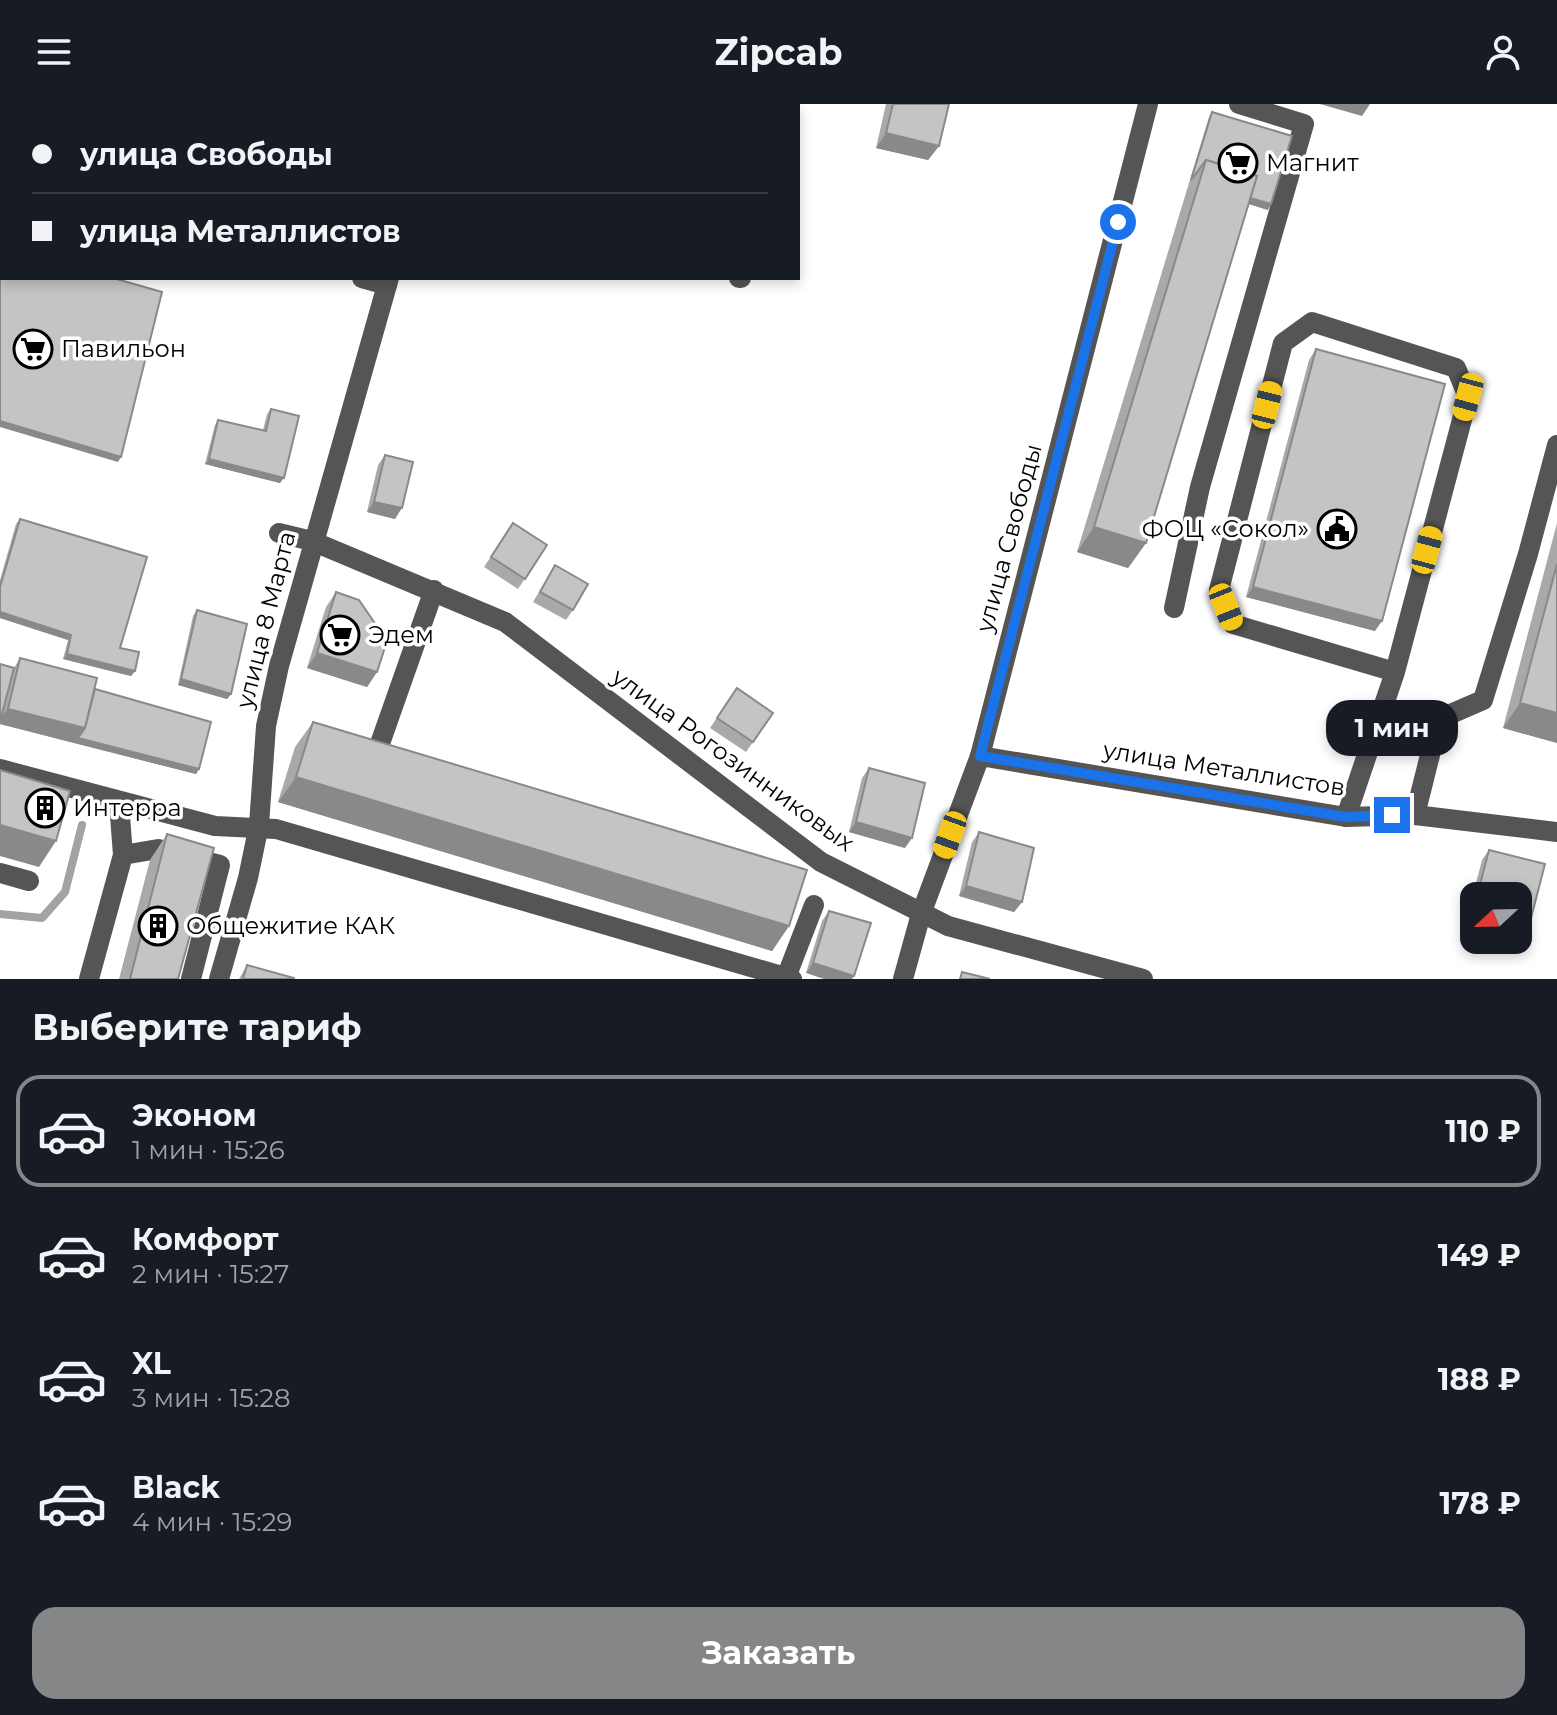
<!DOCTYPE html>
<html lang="ru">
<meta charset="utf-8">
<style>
:root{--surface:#171b24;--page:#242831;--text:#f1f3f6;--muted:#9ea1a6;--line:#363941;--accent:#858687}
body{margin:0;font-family:Montserrat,sans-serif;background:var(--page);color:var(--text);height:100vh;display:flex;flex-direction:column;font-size:30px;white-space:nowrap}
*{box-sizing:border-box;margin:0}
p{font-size:26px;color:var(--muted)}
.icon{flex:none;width:44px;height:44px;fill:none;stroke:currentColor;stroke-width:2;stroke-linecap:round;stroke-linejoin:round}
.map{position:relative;height:875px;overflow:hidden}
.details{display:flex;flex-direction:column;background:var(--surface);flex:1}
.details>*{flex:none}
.top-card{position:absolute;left:0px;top:0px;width:800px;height:176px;box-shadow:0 4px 12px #0003;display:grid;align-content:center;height:176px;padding:0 32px;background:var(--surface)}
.needle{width:52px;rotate:248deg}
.fabs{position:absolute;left:1460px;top:778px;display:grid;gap:16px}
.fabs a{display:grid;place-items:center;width:72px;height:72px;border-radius:16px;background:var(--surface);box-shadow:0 4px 12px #0003;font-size:40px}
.end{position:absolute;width:36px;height:36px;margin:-18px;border:10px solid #1a73e8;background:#fff;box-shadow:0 0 0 4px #fff}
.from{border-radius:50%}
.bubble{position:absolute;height:56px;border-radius:24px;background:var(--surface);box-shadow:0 4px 12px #0003;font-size:26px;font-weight:700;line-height:56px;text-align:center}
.car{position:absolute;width:24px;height:48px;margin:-24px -12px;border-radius:10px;box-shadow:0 0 6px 2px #0007;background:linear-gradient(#f5c518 24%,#345 0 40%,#f5c518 0 76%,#345 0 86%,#f5c518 0)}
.top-card b{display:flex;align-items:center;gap:28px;height:76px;font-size:30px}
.top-card b+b{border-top:2px solid var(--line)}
.top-card i{width:20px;height:20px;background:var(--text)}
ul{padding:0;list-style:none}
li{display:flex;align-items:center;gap:24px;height:112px;margin:0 16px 12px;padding:0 16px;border:4px solid transparent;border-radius:24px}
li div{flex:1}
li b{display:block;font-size:30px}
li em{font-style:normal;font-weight:700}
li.selected{border-color:var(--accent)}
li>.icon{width:72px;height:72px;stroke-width:1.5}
h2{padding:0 32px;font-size:36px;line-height:96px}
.primary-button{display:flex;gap:16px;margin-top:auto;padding:16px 32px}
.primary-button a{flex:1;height:92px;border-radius:24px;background:var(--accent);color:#fff;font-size:32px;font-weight:700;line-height:92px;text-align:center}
header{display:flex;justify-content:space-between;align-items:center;height:104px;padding:0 32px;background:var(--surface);font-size:36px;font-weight:700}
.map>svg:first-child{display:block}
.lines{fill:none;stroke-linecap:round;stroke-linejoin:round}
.stream{stroke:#a3a3a3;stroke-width:8}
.minor{stroke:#555;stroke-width:20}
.wall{fill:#a9a9a9}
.shaded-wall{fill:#898989}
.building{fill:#c4c4c4;stroke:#898989;stroke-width:2}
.route{stroke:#1a73e8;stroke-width:10}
.labels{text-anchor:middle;stroke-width:7;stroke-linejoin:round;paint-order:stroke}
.poi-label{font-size:24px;fill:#000;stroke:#fff;text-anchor:start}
.street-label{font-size:24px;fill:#000;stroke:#fff}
</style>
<header><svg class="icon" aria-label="menu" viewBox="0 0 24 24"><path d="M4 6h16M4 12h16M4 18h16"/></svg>Zipcab<svg class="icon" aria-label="person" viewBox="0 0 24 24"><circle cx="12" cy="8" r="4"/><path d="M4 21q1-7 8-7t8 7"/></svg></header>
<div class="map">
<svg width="1557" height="875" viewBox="0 0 1557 875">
<rect width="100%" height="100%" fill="#fff"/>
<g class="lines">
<polyline class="stream" points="0,810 42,814 65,788 82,721"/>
<g class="minor">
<polyline points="290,2 290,0"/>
<polyline points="438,2 439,0"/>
<polyline points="362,174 387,181"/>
<polyline points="739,174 741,174"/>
<polyline points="279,429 312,437 505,518 821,758 948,822 1143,875"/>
<polyline points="1174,504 1200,383 1304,20 1239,0"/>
<polyline points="377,648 434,486"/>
<polyline points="980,652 1346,713 1415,711 1557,728"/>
<polyline points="0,665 215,722 276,725 792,875"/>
<polyline points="1415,711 1439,615 1483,596 1528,450 1557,341"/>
<polyline points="1346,713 1395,568 1468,293 1456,264 1312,218 1283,239 1219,486 1233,520 1395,568"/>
<polyline points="123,751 158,745 220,761 191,875"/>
<polyline points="0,769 29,777"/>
<polyline points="787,871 814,801"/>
<polyline points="89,875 123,751 119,699"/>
<polyline points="219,875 248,774 259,721 266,622 279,562 389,174"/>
<polyline points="903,875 921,810 980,652 1148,0"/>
</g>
</g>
<g class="wall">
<polygon points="322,0 386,0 385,2 322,2"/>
<polygon points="886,0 949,0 939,42 928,56 876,44"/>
<polygon points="1212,8 1268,106 1249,100 1146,439 1128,464 1077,448 1209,13"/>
<polygon points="1316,245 1375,527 1246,493 1309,256"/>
<polygon points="271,305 280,379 205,360 215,321 218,316 263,326 267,310"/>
<polygon points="385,351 395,415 367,408 378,361"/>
<polygon points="20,415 120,544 135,567 131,572 63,555 68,536 0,514 0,476 16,420"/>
<polygon points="513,419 547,441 518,485 484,463"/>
<polygon points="1557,419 1557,639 1503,624"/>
<polygon points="555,461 573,506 566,516 533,498"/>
<polygon points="336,488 377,568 367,583 307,564 326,503"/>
<polygon points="197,506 231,590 227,595 178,581 193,512"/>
<polygon points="20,554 95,585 199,665 196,670 0,620 14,564"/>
<polygon points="737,584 773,609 746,648 710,624"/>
<polygon points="313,618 789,822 772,847 278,698 295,643"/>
<polygon points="869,664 905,744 849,728 862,674"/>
<polygon points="979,728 1022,798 1014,808 959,792 972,738"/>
<polygon points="167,730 178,875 119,875 150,756"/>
<polygon points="1489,746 1545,760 1531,814 1524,824 1518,822 1518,792 1474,792 1474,811 1468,810 1482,756"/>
<polygon points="829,807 871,819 806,869 822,817"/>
<polygon points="247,861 294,875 239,875"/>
</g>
<g class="shaded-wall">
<polygon points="182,0 205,0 213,2 190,2"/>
<polygon points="1320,0 1370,0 1362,12"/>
<polygon points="886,29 939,42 928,56 876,44"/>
<polygon points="1199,78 1271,100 1268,106 1197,84"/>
<polygon points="0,317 121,353 118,358 0,323"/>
<polygon points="209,355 284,374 280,379 205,360"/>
<polygon points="374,398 402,404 395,415 367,408"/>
<polygon points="1094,423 1146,439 1128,464 1077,448"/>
<polygon points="1253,483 1382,517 1375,527 1246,493"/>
<polygon points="0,508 71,531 68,536 0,514"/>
<polygon points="317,549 377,568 367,583 307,564"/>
<polygon points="67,550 135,567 131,572 63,555"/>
<polygon points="181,575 231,590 227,595 178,581"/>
<polygon points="1520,599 1557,609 1557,639 1503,624"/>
<polygon points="8,605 85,624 74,639 0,620 0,614"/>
<polygon points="78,634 199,665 196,670 74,639"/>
<polygon points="296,673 789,822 772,847 278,698"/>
<polygon points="856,718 912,734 905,744 849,728"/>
<polygon points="0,721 56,737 39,763 0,752"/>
<polygon points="966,782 1022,798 1014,808 959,792"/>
<polygon points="1474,802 1474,811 1468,810"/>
<polygon points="1518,811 1531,814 1524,824 1518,822"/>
<polygon points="813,859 854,872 852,875 824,875 806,869"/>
</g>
<g class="building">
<polygon points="35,0 135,0 135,2 34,2"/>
<polygon points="205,0 229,0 229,2 213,2"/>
<polygon points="333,0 386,0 385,2 333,2"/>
<polygon points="893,0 949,0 939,42 886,29"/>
<polygon points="1212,8 1292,32 1271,100 1250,94 1257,72 1206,56 1191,76"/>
<polygon points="1206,56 1257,72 1146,439 1094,423"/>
<polygon points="0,141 2,141 2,174 113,174 162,188 121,353 0,317"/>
<polygon points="1316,245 1445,280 1382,517 1253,483"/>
<polygon points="271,305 299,312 284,374 209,355 218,316 266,327"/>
<polygon points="385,351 413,358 402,404 374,398"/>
<polygon points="20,415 147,453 120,544 139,548 135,567 67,550 71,531 0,508 0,483"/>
<polygon points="513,419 547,441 525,475 491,453"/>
<polygon points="1557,460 1557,609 1520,599"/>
<polygon points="555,461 588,480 573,506 540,488"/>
<polygon points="336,488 359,496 387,537 377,568 317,549"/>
<polygon points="197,506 247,520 231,590 181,575"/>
<polygon points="20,554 97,574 85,624 8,605"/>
<polygon points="0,560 14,564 1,614 0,614"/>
<polygon points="737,584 773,609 753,638 717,614"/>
<polygon points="95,585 211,618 199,665 78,634 85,624"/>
<polygon points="313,618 807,766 789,822 296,673"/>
<polygon points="869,664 925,679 912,734 856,718"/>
<polygon points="0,666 70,687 56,737 0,721"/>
<polygon points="979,728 1034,744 1022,798 966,782"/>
<polygon points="167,730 214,744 178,875 130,875"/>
<polygon points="1489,746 1545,760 1531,814 1518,811 1518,792 1477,792"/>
<polygon points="829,807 871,819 854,872 813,859"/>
<polygon points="247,861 294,874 294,875 243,875"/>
<polygon points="962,868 990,875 960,875"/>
</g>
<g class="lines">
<polyline class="route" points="1118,118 980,652 1346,713 1392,711"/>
</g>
<defs>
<symbol id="supermarket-ring" viewBox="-11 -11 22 22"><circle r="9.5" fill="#fff" stroke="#000" stroke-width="1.5"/><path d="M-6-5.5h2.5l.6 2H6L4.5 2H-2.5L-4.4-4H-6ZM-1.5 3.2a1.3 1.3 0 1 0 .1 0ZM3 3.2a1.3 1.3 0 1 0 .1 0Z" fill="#000"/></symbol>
<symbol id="civic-ring" viewBox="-11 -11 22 22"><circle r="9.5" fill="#fff" stroke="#000" stroke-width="1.5"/><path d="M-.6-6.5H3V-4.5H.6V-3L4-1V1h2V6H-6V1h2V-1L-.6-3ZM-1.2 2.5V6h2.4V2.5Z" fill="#000"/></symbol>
<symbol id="building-ring" viewBox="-11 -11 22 22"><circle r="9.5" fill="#fff" stroke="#000" stroke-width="1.5"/><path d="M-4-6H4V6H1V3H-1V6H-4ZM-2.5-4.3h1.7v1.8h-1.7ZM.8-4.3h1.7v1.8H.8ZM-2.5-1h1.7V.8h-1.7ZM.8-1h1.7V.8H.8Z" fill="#000"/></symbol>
</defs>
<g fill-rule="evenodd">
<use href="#supermarket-ring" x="1216" y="37" width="44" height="44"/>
<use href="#supermarket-ring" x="11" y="223" width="44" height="44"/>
<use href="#civic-ring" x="1315" y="403" width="44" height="44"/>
<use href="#supermarket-ring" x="318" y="509" width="44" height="44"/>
<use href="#building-ring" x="23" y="682" width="44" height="44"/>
<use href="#building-ring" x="136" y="800" width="44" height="44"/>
</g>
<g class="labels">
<g class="poi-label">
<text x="1266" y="67">Магнит</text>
<text x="61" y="253">Павильон</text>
<text x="1309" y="433" text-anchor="end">ФОЦ «Сокол»</text>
<text x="368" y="539">Эдем</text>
<text x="73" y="712">Интерра</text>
<text x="186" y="830">Общежитие КАК</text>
</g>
<g class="street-label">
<text transform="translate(1009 434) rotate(-75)" y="8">улица Свободы</text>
<text transform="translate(266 516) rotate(-76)" y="8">улица 8 Марта</text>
<text transform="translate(733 656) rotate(36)" y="8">улица Рогозинниковых</text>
<text transform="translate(1224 665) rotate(9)" y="8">улица Металлистов</text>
</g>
</g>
</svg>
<div class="fabs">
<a><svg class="needle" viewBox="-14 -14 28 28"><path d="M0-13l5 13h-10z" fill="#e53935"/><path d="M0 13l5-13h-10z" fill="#9ea1a6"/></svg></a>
</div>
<i class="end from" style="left:1118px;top:118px"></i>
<i class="end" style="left:1392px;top:711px"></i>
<div class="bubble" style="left:1326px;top:596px;width:132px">1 мин</div>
<i class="car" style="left:1468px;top:293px;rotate:195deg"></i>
<i class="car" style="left:1267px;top:301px;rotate:14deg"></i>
<i class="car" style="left:1427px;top:446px;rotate:15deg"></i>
<i class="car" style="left:1226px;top:503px;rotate:158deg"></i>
<i class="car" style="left:950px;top:731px;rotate:200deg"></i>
<div class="top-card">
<b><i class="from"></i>улица Свободы</b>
<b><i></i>улица Металлистов</b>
</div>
</div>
<section class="details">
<h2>Выберите тариф</h2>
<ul>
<li class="selected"><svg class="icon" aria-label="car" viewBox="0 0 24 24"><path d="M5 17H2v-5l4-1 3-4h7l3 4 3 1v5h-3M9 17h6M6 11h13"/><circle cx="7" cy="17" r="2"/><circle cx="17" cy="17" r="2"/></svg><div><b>Эконом</b><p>1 мин · 15:26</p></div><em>110 ₽</em></li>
<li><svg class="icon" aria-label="car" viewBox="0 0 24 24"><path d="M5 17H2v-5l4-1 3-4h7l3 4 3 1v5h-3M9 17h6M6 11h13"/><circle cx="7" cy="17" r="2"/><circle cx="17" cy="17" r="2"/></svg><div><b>Комфорт</b><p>2 мин · 15:27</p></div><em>149 ₽</em></li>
<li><svg class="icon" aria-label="car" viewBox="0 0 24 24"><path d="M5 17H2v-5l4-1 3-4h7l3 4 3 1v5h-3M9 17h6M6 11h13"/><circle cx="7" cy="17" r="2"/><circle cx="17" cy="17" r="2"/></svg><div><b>XL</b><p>3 мин · 15:28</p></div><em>188 ₽</em></li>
<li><svg class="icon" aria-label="car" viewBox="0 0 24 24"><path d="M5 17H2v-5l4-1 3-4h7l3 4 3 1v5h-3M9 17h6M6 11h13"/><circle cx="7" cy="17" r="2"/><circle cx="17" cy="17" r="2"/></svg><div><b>Black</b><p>4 мин · 15:29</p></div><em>178 ₽</em></li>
</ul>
<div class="primary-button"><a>Заказать</a></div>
</section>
